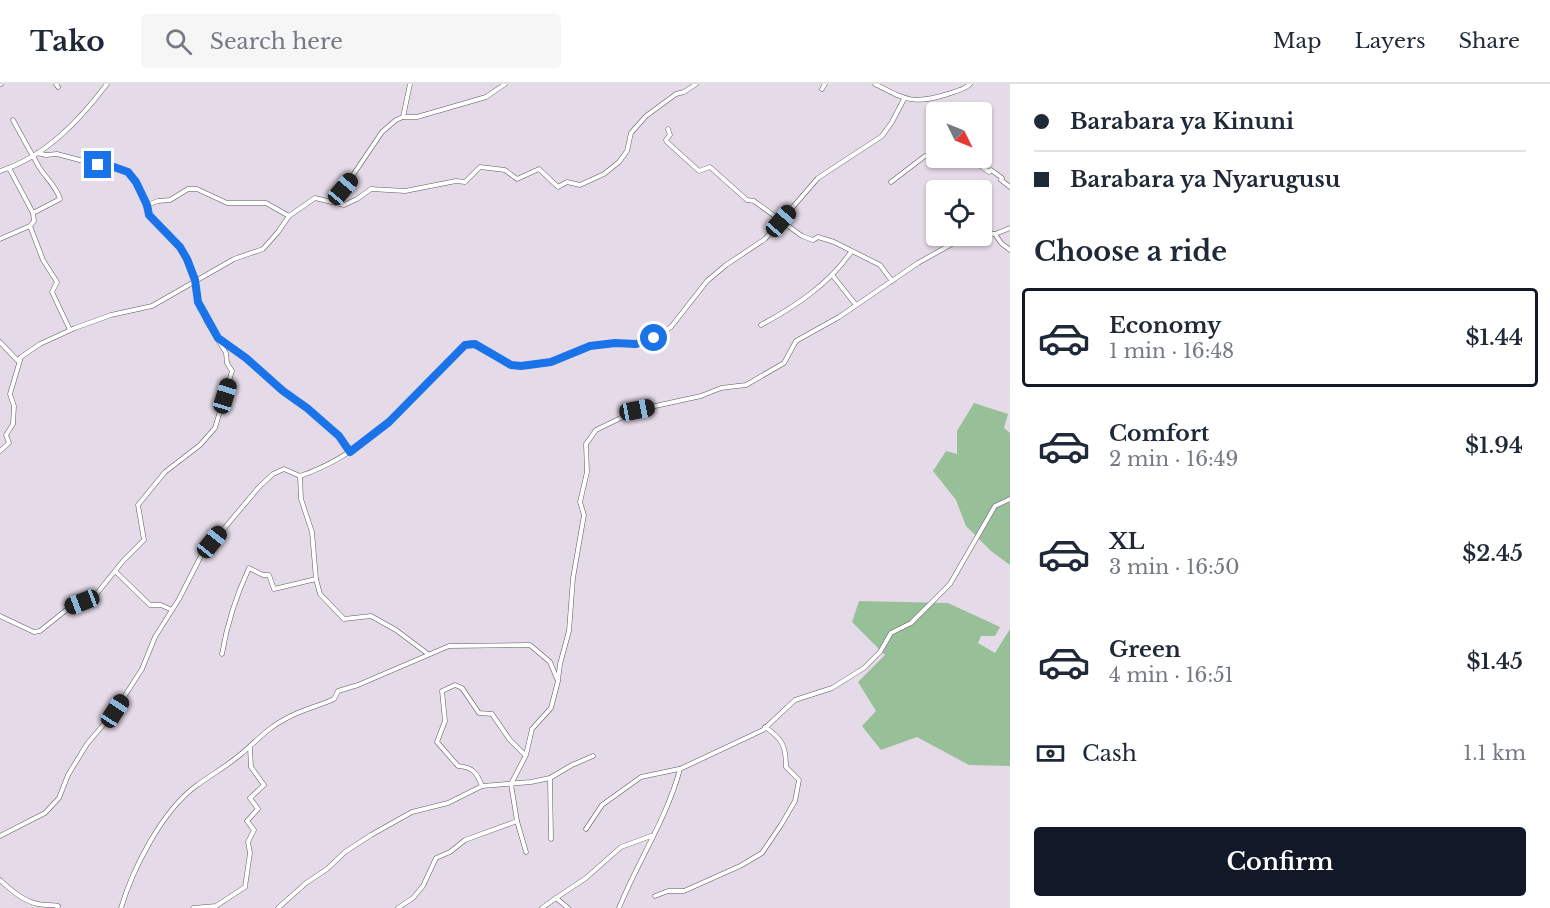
<!DOCTYPE html>
<meta charset="utf-8">
<style>
:root{--surface:#fff;--page:#f6f6f7;--text:#1f2937;--muted:#747a83;--line:#e0e1e3;--accent:#111827}
body{margin:0;font-family:"Libre Baskerville",serif;background:var(--page);color:var(--text);height:100vh;display:flex;flex-direction:column;font-size:22px;white-space:nowrap}
*{box-sizing:border-box;margin:0}
p{font-size:20px;color:var(--muted)}
.icon{flex:none;width:33px;height:33px;fill:none;stroke:currentColor;stroke-width:2;stroke-linecap:round;stroke-linejoin:round}
.map{position:relative;flex:1;overflow:hidden}
.panel{display:flex;flex-direction:column;background:var(--surface);width:540px}
.panel>*{flex:none}
.guide{display:grid;align-content:center;height:132px;padding:0 24px;background:var(--surface)}
.needle{width:39px;rotate:133deg}
.controls{position:absolute;left:926px;top:18px;display:grid;gap:12px}
.controls a{display:grid;place-items:center;width:66px;height:66px;border-radius:6px;background:var(--surface);box-shadow:0 2px 4px #0004;font-size:30px}
.end{position:absolute;width:27px;height:27px;margin:-14px;border:8px solid #1a73e8;background:#fff;box-shadow:0 0 0 3px #fff}
.from{border-radius:50%}
.car{position:absolute;width:18px;height:36px;margin:-18px -9px;border-radius:8px;box-shadow:0 0 4px 2px #0007;background:linear-gradient(#222 24%,#8ab4d8 0 40%,#222 0 76%,#8ab4d8 0 86%,#222 0)}
.guide b{display:flex;align-items:center;gap:21px;height:57px;font-size:22px}
.guide b+b{border-top:2px solid var(--line)}
.guide i{width:15px;height:15px;background:var(--text)}
ul{padding:0;list-style:none}
li{display:flex;align-items:center;gap:18px;height:99px;margin:0 12px 9px;padding:0 12px;border:3px solid transparent;border-radius:6px}
li div{flex:1}
li b{display:block;font-size:22px}
li em{font-style:normal;font-weight:600}
li.active{border-color:var(--accent)}
li>.icon{width:54px;height:54px;stroke-width:1.5}
h2{padding:0 24px;font-size:27px;line-height:72px}
.pay{display:flex;align-items:center;gap:15px;height:66px;padding:0 24px;font-size:22px}
.pay p{margin-inline-start:auto}
.action{display:flex;gap:12px;margin-top:auto;padding:12px 24px}
.action a{flex:1;height:69px;border-radius:6px;background:var(--accent);color:#fff;font-size:24px;font-weight:600;line-height:69px;text-align:center}
header{display:flex;align-items:center;gap:36px;box-sizing:border-box;height:84px;padding:0 30px;background:var(--surface);border-bottom:2px solid var(--line)}
header strong{font-size:28px}
nav{display:flex;gap:33px;margin-inline-start:auto;font-size:21px}
.search{width:420px;height:54px;background:var(--page);display:flex;align-items:center;gap:15px;box-sizing:border-box;padding:0 21px;border-radius:6px;color:var(--muted);font-size:22px}
main{display:flex;flex:1;min-height:0}
.map>svg:first-child{display:block}
.green{fill:#97c098}
.lines{fill:none;stroke-linecap:round;stroke-linejoin:round}
.street-casing{stroke:#615863;stroke-width:5}
.street{stroke:#fff;stroke-width:4}
.route{stroke:#1a73e8;stroke-width:8}
</style>
<header>
<strong>Tako</strong>
<div class="search"><svg class="icon" aria-label="search" viewBox="0 0 24 24"><circle cx="10" cy="10" r="6"/><path d="M15 15l6 6"/></svg>Search here</div>
<nav><a>Map</a><a>Layers</a><a>Share</a></nav>
</header>
<main>
<div class="map">
<svg width="1010" height="824" viewBox="0 0 1010 824">
<rect width="100%" height="100%" fill="#e5dae7"/>
<g class="green">
<polygon points="974,319 1008,330 1004,344 1010,349 1010,481 991,467 966,442 956,416 933,387 946,367 957,370 957,347"/>
<polygon points="859,517 948,519 1000,543 995,552 981,552 978,559 995,569 1010,545 1010,682 969,681 917,653 881,666 862,642 876,627 858,598 885,571 852,538"/>
</g>
<g class="lines">
<defs>
<g id="street">
<polyline points="0,0 1,0"/>
<polyline points="56,0 58,3"/>
<path d="M 875,0 C 906,16 913,21 948,10 C 956,7 964,6 970,0"/>
<polyline points="822,5 825,0"/>
<polyline points="403,33 410,0"/>
<path d="M 13,36 C 21,51 30,67 39,83 C 46,94 56,102 60,115 L 33,129"/>
<polyline points="668,45 670,51 666,56 667,58 699,87 710,83 747,116 754,117 802,152 813,156 818,153 834,158 880,181 892,197"/>
<polyline points="961,74 972,76 989,88 991,86 1002,94 1001,96 1010,103"/>
<path d="M 0,87 C 45,73 79,37 107,0"/>
<polyline points="891,98 925,72 936,72"/>
<polyline points="332,118 351,94 382,48 396,36 403,33 417,33 486,13 505,0"/>
<polyline points="147,121 158,117 170,116 188,105 197,105 227,119 266,119 289,132"/>
<polyline points="30,142 43,176 57,198 52,208 70,246"/>
<polyline points="981,149 995,150 1001,159 1010,166"/>
<polyline points="995,150 1010,144"/>
<polyline points="0,155 30,142 34,137 33,129 9,84"/>
<polyline points="833,192 856,221"/>
<path d="M 761,241 C 796,222 829,200 851,168"/>
<polyline points="221,256 246,274 283,307 307,324 339,353 350,368"/>
<polyline points="0,258 18,277 20,274"/>
<polyline points="0,367 9,359 6,351 13,340 14,322 10,310 21,273 40,260 75,244 111,231 152,222 234,175 263,165 278,148 289,132 315,114 344,121 357,115 371,105 405,107 456,97 465,98 480,83 505,86 517,95 539,85 558,103 567,98 580,101 604,90 619,78 627,67 631,49 646,32 676,10 684,8 696,0"/>
<polyline points="300,392 301,415 312,448 316,495 320,510 344,535 371,532 396,546 428,570"/>
<polyline points="116,488 150,521 161,521 172,526"/>
<polyline points="0,532 34,548 40,547 70,523 94,513 123,477 144,456 138,421 165,388 200,361 215,344 232,287 227,279 226,269 207,238 198,218 196,196 182,167 149,131 140,106 128,88 114,83 106,83 57,70 46,71 37,69"/>
<path d="M 222,570 C 227,540 236,512 249,484 L 263,491 L 269,491 L 274,505 L 316,495"/>
<polyline points="558,596 560,580 569,547 573,494 584,431 580,418 587,388 586,360 596,346 637,326 701,312 721,304 746,301 784,279 796,257 839,233 918,179 966,152"/>
<polyline points="550,694 551,755"/>
<path d="M 482,702 C 477,689 473,683 458,682 L 437,658 L 445,637 L 442,607 L 455,601 L 462,604 L 479,629 L 492,630 L 510,656 L 525,671"/>
<polyline points="586,745 602,721 641,693 679,685"/>
<path d="M 0,752 L 45,729 L 59,714 L 68,691 L 87,660 L 115,627 L 142,585 L 155,553 L 179,515 L 201,472 L 259,403 L 273,390 L 284,385 L 300,392 C 369,369 416,311 464,261 L 470,259 L 511,281 L 521,282 L 551,278 L 590,262 L 614,259 L 636,260 L 654,254 L 671,243 L 707,197 L 726,181 L 765,155 L 818,94 L 882,52 L 892,38 L 904,15"/>
<path d="M 0,796 C 11,806 23,817 38,820 C 45,822 51,820 58,822 L 57,824"/>
<path d="M 655,812 L 668,807 L 684,807 L 740,782 L 762,769 L 781,741 L 795,717 L 799,696 L 786,683 C 786,663 783,655 765,643"/>
<polyline points="556,814 586,794 621,763 651,752"/>
<path d="M 121,824 C 133,784 162,727 196,702 C 211,691 227,682 241,670 C 258,656 267,644 287,634 C 301,626 319,622 334,615 L 338,607 L 358,601 L 449,562 L 530,561 L 550,578 L 558,597 L 551,624 L 532,645 L 526,671 L 511,700 L 517,737 L 526,768"/>
<polyline points="193,824 216,822 245,803 250,769 248,758 254,746 247,737 258,725 250,714 264,701 251,683 250,664"/>
<polyline points="278,824 306,799 327,785 345,768 371,751 412,728 448,719 482,702 531,698 550,694 572,681 593,672"/>
<polyline points="398,824 413,814 423,802 436,774 450,768 465,756 517,737"/>
<polyline points="542,824 556,814 568,824"/>
<path d="M 619,824 C 638,777 667,734 680,685 L 763,646 L 795,616 L 832,604 L 864,584 L 880,568 L 891,549 L 911,539 L 950,500 L 995,422 L 1010,415"/>
</g>
</defs>
<use href="#street" class="street-casing"/>
<use href="#street" class="street"/>
</g>
<g class="lines">
<polyline class="route" points="98,81 114,83 128,88 136,98 147,121 149,131 180,163 187,175 195,196 198,218 218,254 246,274 283,307 307,324 339,352 350,368 389,338 465,261 475,260 511,281 521,282 551,278 590,262 615,259 636,260 654,254"/>
</g>
</svg>
<div class="controls">
<a><svg class="needle" viewBox="-14 -14 28 28"><path d="M0-13l5 13h-10z" fill="#e53935"/><path d="M0 13l5-13h-10z" fill="#747a83"/></svg></a>
<a><svg class="icon" aria-label="locate" viewBox="0 0 24 24"><circle cx="12" cy="12" r="6"/><path d="M12 2v4M12 18v4M2 12h4M18 12h4"/></svg></a>
</div>
<i class="end from" style="left:654px;top:254px"></i>
<i class="end" style="left:98px;top:81px"></i>
<i class="car" style="left:343px;top:105px;rotate:40deg"></i>
<i class="car" style="left:781px;top:137px;rotate:41deg"></i>
<i class="car" style="left:225px;top:312px;rotate:17deg"></i>
<i class="car" style="left:637px;top:326px;rotate:79deg"></i>
<i class="car" style="left:212px;top:458px;rotate:39deg"></i>
<i class="car" style="left:82px;top:518px;rotate:249deg"></i>
<i class="car" style="left:115px;top:627px;rotate:33deg"></i>
</div>
<section class="panel">
<div class="guide">
<b><i class="from"></i>Barabara ya Kinuni</b>
<b><i></i>Barabara ya Nyarugusu</b>
</div>
<h2>Choose a ride</h2>
<ul>
<li class="active"><svg class="icon" aria-label="car" viewBox="0 0 24 24"><path d="M5 17H2v-5l4-1 3-4h7l3 4 3 1v5h-3M9 17h6M6 11h13"/><circle cx="7" cy="17" r="2"/><circle cx="17" cy="17" r="2"/></svg><div><b>Economy</b><p>1 min · 16:48</p></div><em>$1.44</em></li>
<li><svg class="icon" aria-label="car" viewBox="0 0 24 24"><path d="M5 17H2v-5l4-1 3-4h7l3 4 3 1v5h-3M9 17h6M6 11h13"/><circle cx="7" cy="17" r="2"/><circle cx="17" cy="17" r="2"/></svg><div><b>Comfort</b><p>2 min · 16:49</p></div><em>$1.94</em></li>
<li><svg class="icon" aria-label="car" viewBox="0 0 24 24"><path d="M5 17H2v-5l4-1 3-4h7l3 4 3 1v5h-3M9 17h6M6 11h13"/><circle cx="7" cy="17" r="2"/><circle cx="17" cy="17" r="2"/></svg><div><b>XL</b><p>3 min · 16:50</p></div><em>$2.45</em></li>
<li><svg class="icon" aria-label="car" viewBox="0 0 24 24"><path d="M5 17H2v-5l4-1 3-4h7l3 4 3 1v5h-3M9 17h6M6 11h13"/><circle cx="7" cy="17" r="2"/><circle cx="17" cy="17" r="2"/></svg><div><b>Green</b><p>4 min · 16:51</p></div><em>$1.45</em></li>
</ul>
<div class="pay"><svg class="icon" aria-label="cash" viewBox="0 0 24 24"><path d="M3 7h18v10H3z"/><circle cx="12" cy="12" r="2"/></svg>Cash<p>1.1 km</p></div>
<div class="action"><a>Confirm</a></div>
</section>
</main>
